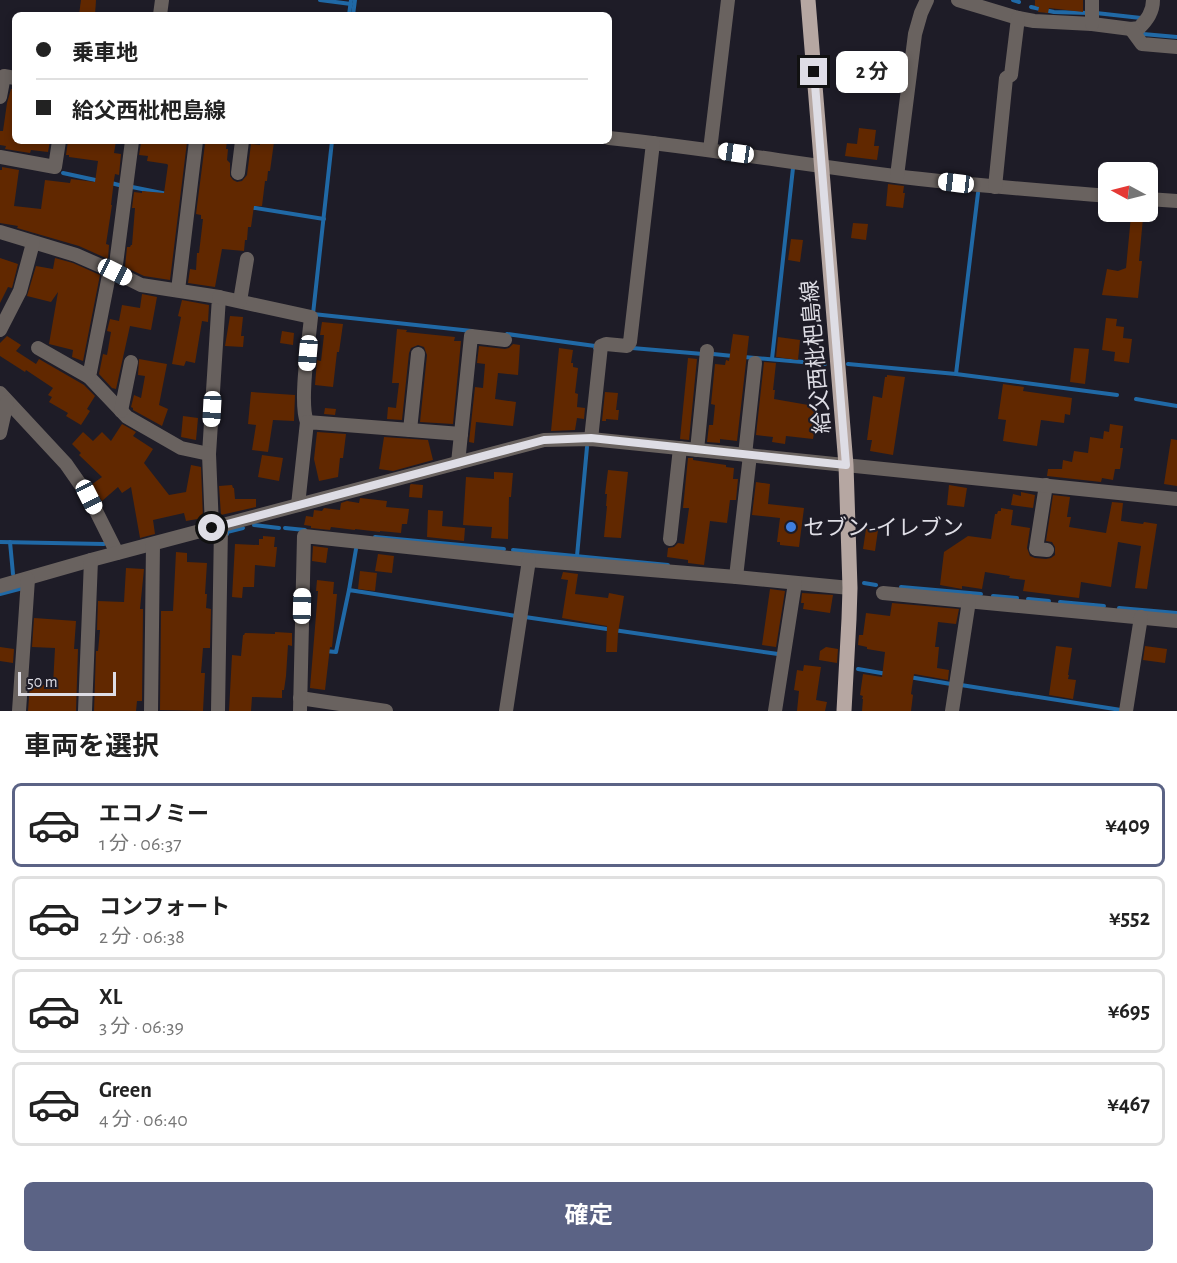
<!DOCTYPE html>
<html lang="ja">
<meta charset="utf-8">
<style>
:root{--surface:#fff;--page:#f2f2f2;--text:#222;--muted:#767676;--line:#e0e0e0;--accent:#5b6385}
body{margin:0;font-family:"Alegreya Sans","Noto Sans JP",sans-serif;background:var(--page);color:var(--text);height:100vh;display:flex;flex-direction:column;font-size:22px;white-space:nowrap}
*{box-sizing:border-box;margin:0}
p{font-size:20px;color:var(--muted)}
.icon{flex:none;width:33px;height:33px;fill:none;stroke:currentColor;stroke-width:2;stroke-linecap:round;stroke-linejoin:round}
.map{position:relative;height:711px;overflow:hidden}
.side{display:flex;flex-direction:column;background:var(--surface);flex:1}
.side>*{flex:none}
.hud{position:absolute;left:12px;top:12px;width:600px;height:132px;border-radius:9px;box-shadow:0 3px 9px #0003;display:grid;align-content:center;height:132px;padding:0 24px;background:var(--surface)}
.needle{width:39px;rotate:277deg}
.buttons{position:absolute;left:1098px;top:162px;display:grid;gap:12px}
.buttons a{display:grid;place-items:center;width:60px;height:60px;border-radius:9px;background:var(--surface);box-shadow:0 3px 9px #0003;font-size:30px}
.scale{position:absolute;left:18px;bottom:15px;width:98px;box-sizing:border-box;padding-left:6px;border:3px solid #dedde5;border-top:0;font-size:16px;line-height:21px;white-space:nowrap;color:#dedde5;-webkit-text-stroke:4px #1e1c27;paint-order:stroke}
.end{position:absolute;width:27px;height:27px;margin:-14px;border:8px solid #dedde5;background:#111;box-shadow:0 0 0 3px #111}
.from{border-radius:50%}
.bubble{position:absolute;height:42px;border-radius:9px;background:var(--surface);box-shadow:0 3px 9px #0003;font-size:20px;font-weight:700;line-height:42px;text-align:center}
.car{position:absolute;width:18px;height:36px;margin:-18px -9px;border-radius:8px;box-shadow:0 0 4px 2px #0007;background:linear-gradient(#fff 24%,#345 0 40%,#fff 0 76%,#345 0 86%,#fff 0)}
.hud b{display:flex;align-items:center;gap:21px;height:57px;font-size:22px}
.hud b+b{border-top:2px solid var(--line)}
.hud i{width:15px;height:15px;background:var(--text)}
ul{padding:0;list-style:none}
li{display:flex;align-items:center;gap:18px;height:84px;margin:0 12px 9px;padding:0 12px;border:3px solid var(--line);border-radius:9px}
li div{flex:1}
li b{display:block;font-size:22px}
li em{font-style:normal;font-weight:700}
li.active{border-color:var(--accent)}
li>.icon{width:54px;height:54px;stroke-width:1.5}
h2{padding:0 24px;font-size:27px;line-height:72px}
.cta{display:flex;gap:12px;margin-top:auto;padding:12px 24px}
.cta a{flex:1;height:69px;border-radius:9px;background:var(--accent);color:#fff;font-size:24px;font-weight:700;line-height:69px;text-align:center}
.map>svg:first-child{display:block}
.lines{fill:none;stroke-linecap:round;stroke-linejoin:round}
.stream{stroke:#2069a6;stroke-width:4}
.building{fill:#612800}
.minor{stroke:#69625f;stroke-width:14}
.major{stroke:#b6a7a2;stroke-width:15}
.route{stroke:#dedde5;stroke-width:8}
.shop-dot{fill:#3f7fe0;stroke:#1e1c27;stroke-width:2}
.labels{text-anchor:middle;stroke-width:4.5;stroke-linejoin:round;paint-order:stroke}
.street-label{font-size:22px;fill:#dedde5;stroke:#1e1c27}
.poi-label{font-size:22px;fill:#dedde5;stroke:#1e1c27;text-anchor:start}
</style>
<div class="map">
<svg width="1177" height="711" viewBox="0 0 1177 711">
<rect width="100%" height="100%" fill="#1e1c27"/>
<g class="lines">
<g class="stream">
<polyline points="320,0 351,4"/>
<polyline points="1013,0 1019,2"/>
<polyline points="1031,7 1054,12 1089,13"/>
<polyline points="1096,13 1141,18"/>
<polyline points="349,15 351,0"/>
<polyline points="353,15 355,0"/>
<polyline points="1143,29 1143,34 1177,37"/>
<polyline points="332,141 313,314 472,331"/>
<polyline points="63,173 100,181"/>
<polyline points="111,183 119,185"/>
<polyline points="132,187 167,194"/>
<polyline points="249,207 324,219"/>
<polyline points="507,334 595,346 595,348"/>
<polyline points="632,348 703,354"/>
<polyline points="713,354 733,356"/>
<polyline points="744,357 825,364"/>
<polyline points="772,359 793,168"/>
<polyline points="848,364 956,374 1117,395"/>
<polyline points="956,374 978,193"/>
<polyline points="1136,399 1177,406"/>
<polyline points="254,525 279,528"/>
<polyline points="285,528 305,530"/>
<polyline points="227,534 227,532 243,528"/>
<polyline points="375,537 504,549"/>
<polyline points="0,542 104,544"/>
<polyline points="10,542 13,574"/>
<polyline points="513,550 668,565"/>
<polyline points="577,556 587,447"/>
<polyline points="864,583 876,585"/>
<polyline points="901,587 981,594"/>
<polyline points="349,590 356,549"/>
<polyline points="0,594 23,588"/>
<polyline points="993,596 1017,598"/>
<polyline points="1028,599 1049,601"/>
<polyline points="1060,602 1104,606"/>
<polyline points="1119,608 1177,613"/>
<polyline points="525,617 778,654"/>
<polyline points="325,651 336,652 349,590 516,616"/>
<polyline points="858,669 887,674"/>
<polyline points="909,677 951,684"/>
<polyline points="961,685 1121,710"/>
</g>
</g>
<g class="building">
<polygon points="81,0 96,0 95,15 79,15"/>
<polygon points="1035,0 1083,0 1083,12 1049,8 1048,13 1038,12 1039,7 1035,6"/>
<polygon points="11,89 15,89 15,141 50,141 48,152 31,150 30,153 5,149 6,146 0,145 0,131 3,131 7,103"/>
<polygon points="859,128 876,130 874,146 879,146 877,160 845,156 847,143 857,144"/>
<polygon points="68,141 116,141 114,153 121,154 119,175 115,174 114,180 111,205 112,205 106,244 109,245 108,259 79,246 17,228 18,226 0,223 0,170 2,170 2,167 19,170 14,206 41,209 45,180 70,183 71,179 95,182 98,161 69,157 69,155 66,155"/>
<polygon points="147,141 187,142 170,280 144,276 125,267 127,247 130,247 131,245 132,245 135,208 132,208 134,192 142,193 142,191 164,193 168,165 167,164 147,161 148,156 139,155 141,143 147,144"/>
<polygon points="207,141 227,141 226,149 228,149 227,160 230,163 230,176 233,180 237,182 242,181 247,175 251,144 260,145 260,141 274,142 270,171 268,171 267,181 265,181 262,206 254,206 251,227 248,227 247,240 245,240 244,251 222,249 215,287 188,283 190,269 196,270 197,253 199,253 203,219 201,219 201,215 196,214 205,144 206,144"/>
<polygon points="888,184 904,186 903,193 905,193 903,208 886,206"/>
<polygon points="1131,216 1143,218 1139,261 1142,261 1138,298 1102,295 1107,269 1118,271 1126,268"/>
<polygon points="853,223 868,224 866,240 851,238"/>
<polygon points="791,239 803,240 800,262 788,260"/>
<polygon points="0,258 18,264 12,288 8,287 0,303"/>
<polygon points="55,258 73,263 100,275 83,361 72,357 73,350 49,344 58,292 51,302 27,296 36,266 53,269"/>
<polygon points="142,294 157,297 151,330 130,326 116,389 112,388 99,374 103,354 107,355 111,332 107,331 110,319 119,321 122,305 140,308"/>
<polygon points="182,300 209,305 208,322 202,321 195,363 186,361 184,366 172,364 181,317 178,316"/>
<polygon points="230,316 243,317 241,336 244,336 243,347 225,346"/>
<polygon points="1106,318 1117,319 1116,326 1124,327 1123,338 1132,339 1129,363 1114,361 1115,352 1102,350"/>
<polygon points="322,322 343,324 339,352 337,352 333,387 315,385 317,360 321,361 324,335 320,335"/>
<polygon points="397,329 407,330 406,332 455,337 454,341 461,341 453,424 420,422 427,355 424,347 418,345 411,348 409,353 402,420 387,419 388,407 396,408 399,383 392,383"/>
<polygon points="282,331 294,333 293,345 280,343"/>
<polygon points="733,334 749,336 737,441 720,439 720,443 707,442 709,425 713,425 715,405 711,404 715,364 725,365 726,360 729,361"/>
<polygon points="7,336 21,345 16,351 19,353 36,364 39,359 84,385 95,396 87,409 90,411 81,425 66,416 68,413 49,402 52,397 48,395 53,388 26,370 25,372 0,356 0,343"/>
<polygon points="778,337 800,340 798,360 776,357"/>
<polygon points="513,344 520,345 518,375 498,373 495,399 516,402 513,426 476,422 474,443 469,442 475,387 483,388 485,364 477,363 479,346 505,349 509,348"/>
<polygon points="559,348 573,350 571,363 573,363 573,367 578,368 575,393 578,394 577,407 585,408 584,419 577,418 575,430 551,431"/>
<polygon points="1074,348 1089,349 1085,384 1070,382"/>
<polygon points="688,358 697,359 689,440 680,439"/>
<polygon points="139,359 167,364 159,405 168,409 162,426 133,410 133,408 131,407 134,395 141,398 145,376 138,375"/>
<polygon points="764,362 776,363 773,390 775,390 774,399 814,406 817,414 813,439 786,436 785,444 772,442 773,437 756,435"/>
<polygon points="887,375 905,377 893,455 870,451 872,440 867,440 873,396 882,398 885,377 887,377"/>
<polygon points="1003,384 1024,387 1023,391 1072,398 1070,415 1065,414 1064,423 1041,420 1037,446 1003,441 1006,420 998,419"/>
<polygon points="251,392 295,395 294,421 273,420 268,452 252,450 256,425 248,424"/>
<polygon points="605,392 618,393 616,410 619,410 618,420 606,419 606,421 602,421"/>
<polygon points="325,408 336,409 335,415 324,414"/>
<polygon points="183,416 198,418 196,440 181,437"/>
<polygon points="122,424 136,432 133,436 153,449 144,463 169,495 186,492 191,465 201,467 203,518 186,521 184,513 153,520 155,534 140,538 131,487 122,493 118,487 102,501 91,485 102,477 79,455 81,453 72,444 83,432 93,441 102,432 111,441"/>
<polygon points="1110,424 1123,426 1120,448 1123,448 1120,469 1115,469 1113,480 1102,478 1101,482 1047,476 1048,469 1062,469 1063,460 1072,462 1074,451 1088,453 1090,437 1103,439 1104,431 1109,432"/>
<polygon points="317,432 346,434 343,458 340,458 338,477 319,481 314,459"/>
<polygon points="384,437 428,440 433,460 393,471 379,469"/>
<polygon points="1171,439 1177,440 1177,486 1164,484"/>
<polygon points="262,455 283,458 279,481 258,477"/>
<polygon points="688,458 693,458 693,460 726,465 726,467 734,468 733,479 738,479 736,500 730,500 727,523 710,521 704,565 688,563 688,560 667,557 668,548 674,547 678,543 684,544 689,508 683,508"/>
<polygon points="608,470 628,472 621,538 604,537 607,506 606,506 607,494 605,494"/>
<polygon points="494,472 513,473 511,497 509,497 508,539 491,538 492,527 463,525 466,477 494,479"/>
<polygon points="756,482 770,484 768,504 804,508 799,547 780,545 780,542 777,542 780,518 752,515"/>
<polygon points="411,484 423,485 422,498 409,497 410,485"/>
<polygon points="232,485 233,488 234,488 235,499 256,499 256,507 221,515 219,486"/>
<polygon points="949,485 967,488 964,507 947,505"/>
<polygon points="1021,492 1035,495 1033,508 1011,505 1013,494 1021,496"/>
<polygon points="1053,495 1070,497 1067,517 1071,517 1069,527 1106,533 1112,502 1123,503 1121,521 1143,524 1144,522 1157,524 1147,589 1135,588 1141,546 1118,542 1111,587 1081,582 1079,598 1023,591 1025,580 1009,578 1010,576 985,572 982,589 962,586 962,589 940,585 944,552 968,536 991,539 995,514 997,514 998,511 1001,511 1001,508 1013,510 1011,525 1030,528 1027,548 1030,556 1035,558 1046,559 1051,558 1055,555 1055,547 1052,542 1046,541"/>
<polygon points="360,498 387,501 386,507 409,509 407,524 402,524 401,533 380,531 380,532 355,529 355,530 331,527 330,530 311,528 311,526 304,525 306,516 313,517 314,510 322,511 324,508 340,510 341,503 347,501 359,503"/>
<polygon points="428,510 443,511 442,526 465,528 464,541 427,537"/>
<polygon points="866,529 878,530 875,551 863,549"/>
<polygon points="263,536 275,537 274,547 277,547 275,567 255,565 254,587 243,587 242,598 232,597 235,544 259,545 259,539 263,539"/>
<polygon points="313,546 328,548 326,563 312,561"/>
<polygon points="176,552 187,553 187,562 207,563 205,594 207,594 206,608 211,609 210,648 203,648 201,673 205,673 203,711 160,710 161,611 173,611"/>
<polygon points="378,554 394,556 392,573 375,571"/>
<polygon points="126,568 144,569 140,609 143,609 142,701 137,701 136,711 94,711 96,651 98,651 100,630 97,630 98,601 124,602"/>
<polygon points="360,571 377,573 375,591 358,589"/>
<polygon points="563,572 578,574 575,594 608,598 609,593 624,596 618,633 617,652 606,652 607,626 562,618 568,580 561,579"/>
<polygon points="317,580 334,582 333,594 337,594 332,647 330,647 325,690 310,688 318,591 316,591"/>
<polygon points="770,589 785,591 776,647 762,645"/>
<polygon points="802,593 833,595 830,613 803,609 804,603 801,603"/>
<polygon points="892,603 959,609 956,624 938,622 935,647 939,647 937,668 949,670 948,680 914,674 911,694 913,695 911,711 862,711 863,699 862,699 863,696 860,695 863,674 882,677 885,652 867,649 867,647 858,645 859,635 863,635 866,613 890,616"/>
<polygon points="34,618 76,621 74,649 78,649 76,711 28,711 30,685 53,685 55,648 32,647"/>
<polygon points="275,632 292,633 292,646 288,645 286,676 284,690 282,690 282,698 252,697 251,711 229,711 232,655 241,656 243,635 244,635 245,633 275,634"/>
<polygon points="1056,646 1072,648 1068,675 1069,675 1068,679 1076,680 1073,699 1049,695"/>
<polygon points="1145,646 1167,649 1165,663 1143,660"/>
<polygon points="0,647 14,649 13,663 0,661"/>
<polygon points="826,647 838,649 837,663 819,660 820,651"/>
<polygon points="804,665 821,667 816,700 827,702 825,711 797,711 799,691 794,690 797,670 803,671"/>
</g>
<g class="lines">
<g class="minor">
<path d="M 958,0 L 1018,18 L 1034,21 L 1092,24 L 1131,29 L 1139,28 C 1147,20 1153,12 1153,0"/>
<polyline points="1092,0 1092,24"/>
<polyline points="160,15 162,0"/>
<polyline points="1131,29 1142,44 1177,47"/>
<polyline points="0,97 4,76 15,78"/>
<path d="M 609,138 C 705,148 799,164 895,176 C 966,185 1037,190 1108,196"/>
<polyline points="710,150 728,0"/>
<polyline points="0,157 55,167 59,141"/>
<polyline points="238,173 242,141"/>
<polyline points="897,176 915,34 921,13 927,0"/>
<polyline points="995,187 1006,78 1011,75 1018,18"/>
<polyline points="1148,199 1177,201"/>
<polyline points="0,232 76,255 115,272 141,285 219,297 209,454 212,528"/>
<polyline points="110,270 89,377 127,417 181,448 209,454"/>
<polyline points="115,272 132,141"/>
<polyline points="178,290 196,141"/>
<path d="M 219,297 L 311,317 C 309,340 299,403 307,422"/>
<polyline points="240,301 247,259"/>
<polyline points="0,330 20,291 33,243"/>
<polyline points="38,348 89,377"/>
<polyline points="0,393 66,464 89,497 117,553"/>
<polyline points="121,411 131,362"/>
<polyline points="410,430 418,354"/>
<polyline points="0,433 7,402"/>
<polyline points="591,439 601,346 606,344 627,346 630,342 653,143"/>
<polyline points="697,450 707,351"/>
<polyline points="745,455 755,363"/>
<polyline points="458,463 471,336 505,340"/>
<polyline points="1046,485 1036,549 1047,550"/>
<polyline points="298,505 307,422 461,434"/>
<polyline points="670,539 680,448"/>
<polyline points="736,577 750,455"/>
<polyline points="0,586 91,560 544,440 591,439 1177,499"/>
<polyline points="883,593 1177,621"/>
<polyline points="300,698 386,711"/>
<polyline points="19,711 28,579"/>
<polyline points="85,711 91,560"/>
<polyline points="151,711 153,544"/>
<polyline points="218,711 221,526"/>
<polyline points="300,711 304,536 529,560 736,577 850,588"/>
<polyline points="506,711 529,560"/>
<polyline points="775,711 795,583"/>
<polyline points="952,711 969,601"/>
<polyline points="1126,711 1141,617"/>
</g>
<polyline class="major" points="808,0 846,465 850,588 849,619 844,711"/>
</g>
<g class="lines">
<polyline class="route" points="212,528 544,440 591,438 846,465 814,72"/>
</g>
<circle class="shop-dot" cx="791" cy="527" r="6"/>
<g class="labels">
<g class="street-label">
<text transform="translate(815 357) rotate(-95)" y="8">給父西枇杷島線</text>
</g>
<g class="poi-label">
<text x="803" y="535">セブン-イレブン</text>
</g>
</g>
</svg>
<div class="buttons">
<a><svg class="needle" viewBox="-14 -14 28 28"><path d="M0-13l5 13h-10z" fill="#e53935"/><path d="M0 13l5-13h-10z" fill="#767676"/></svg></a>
</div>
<div class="scale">50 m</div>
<i class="end from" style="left:212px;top:528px"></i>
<i class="end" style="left:814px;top:72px"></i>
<div class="bubble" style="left:836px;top:51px;width:72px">2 分</div>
<i class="car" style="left:736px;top:153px;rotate:278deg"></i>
<i class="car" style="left:956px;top:183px;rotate:277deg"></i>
<i class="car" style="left:115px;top:272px;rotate:117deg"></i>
<i class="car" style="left:308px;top:353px;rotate:185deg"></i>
<i class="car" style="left:212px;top:409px;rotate:183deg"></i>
<i class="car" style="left:89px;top:497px;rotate:153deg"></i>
<i class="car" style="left:302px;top:606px;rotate:1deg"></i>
<div class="hud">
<b><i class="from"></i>乗車地</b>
<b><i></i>給父西枇杷島線</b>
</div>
</div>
<section class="side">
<h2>車両を選択</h2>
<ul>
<li class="active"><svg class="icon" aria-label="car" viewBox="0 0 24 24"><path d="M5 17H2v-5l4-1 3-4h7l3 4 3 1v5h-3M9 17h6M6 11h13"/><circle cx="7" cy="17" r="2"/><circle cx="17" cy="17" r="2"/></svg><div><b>エコノミー</b><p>1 分 · 06:37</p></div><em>¥409</em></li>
<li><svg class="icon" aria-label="car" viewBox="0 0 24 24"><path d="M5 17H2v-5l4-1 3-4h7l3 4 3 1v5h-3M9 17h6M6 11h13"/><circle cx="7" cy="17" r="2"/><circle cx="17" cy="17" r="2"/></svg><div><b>コンフォート</b><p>2 分 · 06:38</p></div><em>¥552</em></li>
<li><svg class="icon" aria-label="car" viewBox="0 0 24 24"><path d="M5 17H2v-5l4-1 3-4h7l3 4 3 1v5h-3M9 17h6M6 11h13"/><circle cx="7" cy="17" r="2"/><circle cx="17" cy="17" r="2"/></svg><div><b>XL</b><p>3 分 · 06:39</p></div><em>¥695</em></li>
<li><svg class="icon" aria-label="car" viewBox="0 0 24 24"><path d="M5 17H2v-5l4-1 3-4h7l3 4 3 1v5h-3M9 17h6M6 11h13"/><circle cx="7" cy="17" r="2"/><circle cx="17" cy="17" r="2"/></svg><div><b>Green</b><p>4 分 · 06:40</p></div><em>¥467</em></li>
</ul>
<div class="cta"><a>確定</a></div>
</section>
